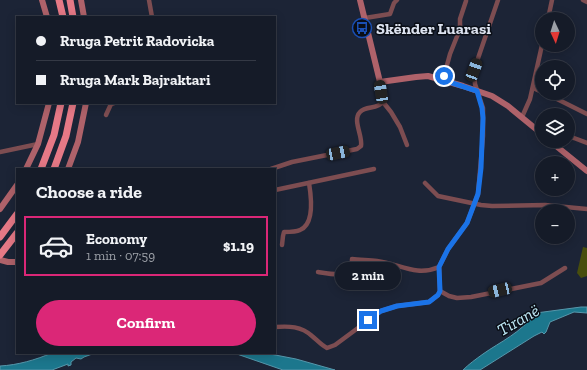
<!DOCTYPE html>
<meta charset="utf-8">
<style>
:root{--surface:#151b28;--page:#222834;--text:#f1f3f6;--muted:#9da1a8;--line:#343945;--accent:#db2777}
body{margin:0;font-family:"Zilla Slab",serif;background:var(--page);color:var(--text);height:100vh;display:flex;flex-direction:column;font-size:15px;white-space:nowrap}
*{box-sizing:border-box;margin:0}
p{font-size:13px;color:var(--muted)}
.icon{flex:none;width:22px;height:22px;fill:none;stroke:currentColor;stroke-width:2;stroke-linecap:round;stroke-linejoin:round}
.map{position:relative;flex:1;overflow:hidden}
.details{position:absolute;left:16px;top:168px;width:260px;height:186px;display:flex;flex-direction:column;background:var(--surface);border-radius:0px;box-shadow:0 2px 10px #0003,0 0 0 1px var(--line)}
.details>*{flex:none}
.banner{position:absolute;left:16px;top:16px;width:260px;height:88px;border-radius:0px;box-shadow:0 2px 10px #0003,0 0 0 1px var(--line);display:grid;align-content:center;height:88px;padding:0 20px;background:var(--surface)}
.needle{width:26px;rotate:176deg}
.controls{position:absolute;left:535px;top:12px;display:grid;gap:8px}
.controls a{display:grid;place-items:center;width:40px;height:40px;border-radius:50%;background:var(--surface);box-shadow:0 2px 10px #0003,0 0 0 1px var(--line);font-size:20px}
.end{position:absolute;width:18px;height:18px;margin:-9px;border:5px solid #1a73e8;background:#fff;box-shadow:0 0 0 2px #fff}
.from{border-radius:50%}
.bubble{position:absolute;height:28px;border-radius:14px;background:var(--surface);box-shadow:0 2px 10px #0003,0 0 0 1px var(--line);font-size:13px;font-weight:800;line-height:28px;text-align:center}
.car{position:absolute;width:12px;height:24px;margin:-12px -6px;border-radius:5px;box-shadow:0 0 3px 1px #0007;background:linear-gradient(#222 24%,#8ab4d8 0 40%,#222 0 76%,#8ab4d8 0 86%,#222 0)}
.banner b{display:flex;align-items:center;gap:14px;height:38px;font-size:15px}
.banner b+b{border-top:1px solid var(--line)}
.banner i{width:10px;height:10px;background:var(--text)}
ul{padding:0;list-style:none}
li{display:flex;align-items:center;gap:12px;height:60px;margin:0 8px 6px;padding:0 12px;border:2px solid transparent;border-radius:0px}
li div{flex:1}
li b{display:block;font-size:15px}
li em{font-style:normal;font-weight:800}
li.selected{border-color:var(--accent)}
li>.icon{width:36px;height:36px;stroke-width:1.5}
h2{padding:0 20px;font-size:18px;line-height:48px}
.action{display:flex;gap:8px;margin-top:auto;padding:8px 20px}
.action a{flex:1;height:46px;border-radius:24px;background:var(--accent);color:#fff;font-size:16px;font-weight:800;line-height:46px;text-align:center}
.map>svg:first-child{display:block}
.green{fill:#484e0d}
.water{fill:#1c778d;stroke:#5697ab}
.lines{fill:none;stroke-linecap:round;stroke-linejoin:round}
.minor{stroke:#7d4d51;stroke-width:4.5}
.secondary{stroke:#af626a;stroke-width:6}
.trunk{stroke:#e67986;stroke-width:7}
.route{stroke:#1a73e8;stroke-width:5}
.labels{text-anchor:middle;stroke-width:3;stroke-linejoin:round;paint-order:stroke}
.poi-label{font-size:16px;font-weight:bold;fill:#dde3f0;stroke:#0a0e16;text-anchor:start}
.water-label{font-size:17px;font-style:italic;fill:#c1ebf9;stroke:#0a0e16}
</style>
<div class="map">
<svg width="587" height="370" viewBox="0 0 587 370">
<rect width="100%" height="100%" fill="#1c2436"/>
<polygon class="green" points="583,247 587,248 587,276 581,278 577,273"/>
<g class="water">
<path d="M 581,307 L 587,307 L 587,313 L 574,312 L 550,322 L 546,332 L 544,334 L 542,332 L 534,336 L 480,370 L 463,370 C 469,364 476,359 483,354 C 500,342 522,332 533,315 L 532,313 L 535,311 L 536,313 Z"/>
<path d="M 52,353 L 95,353 L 84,357 L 81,359 L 76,358 L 71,362 L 71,365 L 68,366 L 68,364 L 52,370 L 0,370 L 0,366 C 18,365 35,360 52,353 Z"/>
<polygon points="234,353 265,353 296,359 335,370 283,370"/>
</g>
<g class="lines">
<g class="minor">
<polyline points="149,0 152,17"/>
<polyline points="583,0 587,2"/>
<polyline points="365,18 390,14 394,3 397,0"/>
<polyline points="548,19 552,0"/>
<polyline points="443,80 450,54 460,29 460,19 466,1"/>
<polyline points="380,82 383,102 391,112 400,127 407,145"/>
<polyline points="533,88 542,92"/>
<polyline points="545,93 587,114"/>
<polyline points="106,115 111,104 114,103"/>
<polyline points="522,117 530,99 542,45"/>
<polyline points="568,137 574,138 587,143"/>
<polyline points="0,152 38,144"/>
<path d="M 271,169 L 292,162 L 357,149 L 361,146 C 363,136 352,120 360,112 C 366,105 377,110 383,102"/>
<polyline points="425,183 438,196 481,205 492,206 545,205 587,209"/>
<polyline points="275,190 374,169"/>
<path d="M 282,245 L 283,236 L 284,232 C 289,232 296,232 300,230 C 315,224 311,195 309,183"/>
<path d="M 318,272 C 325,273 348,278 351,269 C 352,266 352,262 352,259 C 360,260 369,260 377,261 C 400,264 416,277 439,267"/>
<polyline points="440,291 449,296 457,298 471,297 541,283 565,268"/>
<path d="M 275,327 C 289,326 301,326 312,336 C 317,340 321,345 327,348 L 335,345 L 381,311 L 397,306 L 429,302 L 438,295 L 440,291 L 439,267 L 448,249 L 467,223 L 478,194 L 483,136 L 483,108 L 475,84 L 474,70 L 498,0"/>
</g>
<g class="secondary">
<polyline points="42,0 47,17"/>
<polyline points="81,0 84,17"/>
<polyline points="360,0 380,82 416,77 428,76 463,86 492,96 508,106 542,134"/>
<polyline points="550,141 587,171"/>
<polyline points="26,169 38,144 49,103"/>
<polyline points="68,169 78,142 86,103"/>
<polyline points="0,209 17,185"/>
<polyline points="0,260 8,262 17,262"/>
</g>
<g class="trunk">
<polyline points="59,0 63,17"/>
<polyline points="70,0 73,17"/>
<polyline points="41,169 54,135 61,103"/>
<polyline points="54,169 66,136 73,103"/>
<polyline points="0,237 17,214"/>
<polyline points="0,255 17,233"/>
</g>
</g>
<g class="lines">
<polyline class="route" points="368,320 381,311 397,306 429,302 438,295 440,291 439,267 448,249 467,223 478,194 481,168 483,118 482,108 477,91 443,80 444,76"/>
</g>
<defs>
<symbol id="bus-ring" viewBox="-11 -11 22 22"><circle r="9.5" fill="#0a0e16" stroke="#1a4fb4" stroke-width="1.5"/><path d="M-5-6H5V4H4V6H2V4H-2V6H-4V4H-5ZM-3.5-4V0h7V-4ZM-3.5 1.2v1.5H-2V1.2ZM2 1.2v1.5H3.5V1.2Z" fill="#1a4fb4"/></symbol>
</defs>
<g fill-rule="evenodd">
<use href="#bus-ring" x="351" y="17" width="22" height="22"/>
</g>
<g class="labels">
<g class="poi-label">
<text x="376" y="34">Skënder Luarasi</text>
</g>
<g class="water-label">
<text transform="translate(518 320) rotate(-30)" y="6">Tiranë</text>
</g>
</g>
</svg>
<div class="controls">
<a><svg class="needle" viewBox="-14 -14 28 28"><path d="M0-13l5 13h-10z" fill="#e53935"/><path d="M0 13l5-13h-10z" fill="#9da1a8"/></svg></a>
<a><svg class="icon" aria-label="locate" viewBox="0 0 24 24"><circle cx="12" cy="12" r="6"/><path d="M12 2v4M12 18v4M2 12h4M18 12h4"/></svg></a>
<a><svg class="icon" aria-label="layers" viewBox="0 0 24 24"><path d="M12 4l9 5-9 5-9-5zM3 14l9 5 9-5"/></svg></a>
<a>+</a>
<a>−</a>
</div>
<i class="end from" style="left:444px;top:76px"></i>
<i class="end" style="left:368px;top:320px"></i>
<div class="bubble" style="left:335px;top:262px;width:66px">2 min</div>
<i class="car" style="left:474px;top:70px;rotate:20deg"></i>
<i class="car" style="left:381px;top:92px;rotate:351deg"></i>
<i class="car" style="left:338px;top:153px;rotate:79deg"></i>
<i class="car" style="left:500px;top:290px;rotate:257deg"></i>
<div class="banner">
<b><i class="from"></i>Rruga Petrit Radovicka</b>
<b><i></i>Rruga Mark Bajraktari</b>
</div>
<section class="details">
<h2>Choose a ride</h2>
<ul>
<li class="selected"><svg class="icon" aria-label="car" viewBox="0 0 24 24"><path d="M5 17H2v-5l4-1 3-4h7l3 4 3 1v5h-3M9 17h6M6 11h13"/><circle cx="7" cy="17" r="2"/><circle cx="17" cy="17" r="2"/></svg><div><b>Economy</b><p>1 min · 07:59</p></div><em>$1.19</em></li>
</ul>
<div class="action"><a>Confirm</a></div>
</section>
</div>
